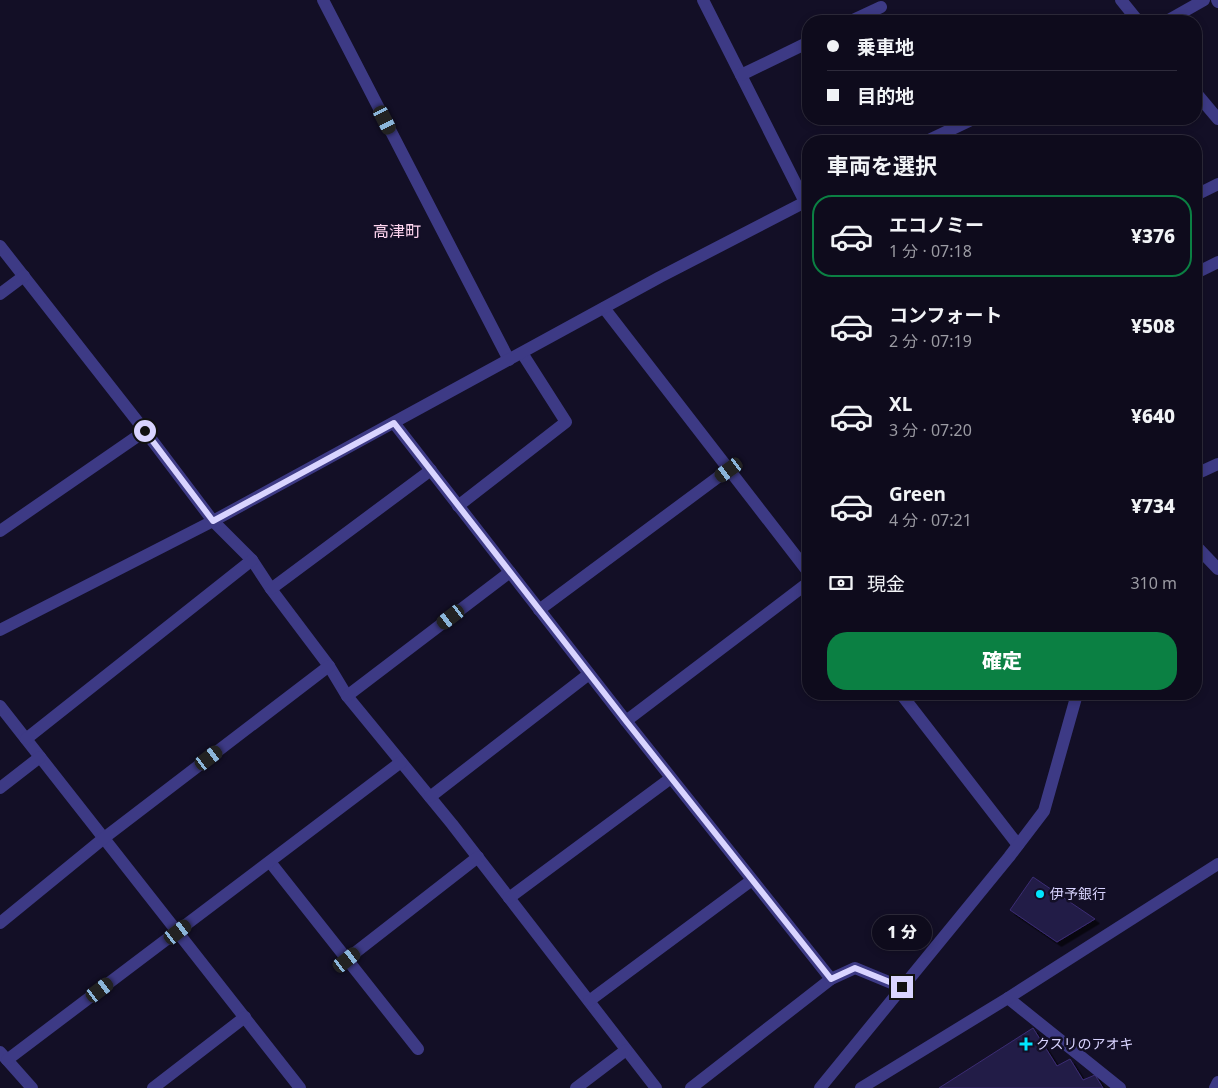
<!DOCTYPE html>
<html lang="ja">
<meta charset="utf-8">
<style>
:root{--surface:#0e0b1c;--page:#1c1929;--text:#f1f3f6;--muted:#9b9ba3;--line:#2e2b3b;--accent:#0b8043}
body{margin:0;font-family:"Noto Sans","Noto Sans JP",sans-serif;background:var(--page);color:var(--text);height:100vh;display:flex;flex-direction:column;font-size:19px;white-space:nowrap}
*{box-sizing:border-box;margin:0}
p{font-size:16px;color:var(--muted)}
.icon{flex:none;width:28px;height:28px;fill:none;stroke:currentColor;stroke-width:2;stroke-linecap:round;stroke-linejoin:round}
.map{position:relative;flex:1;overflow:hidden}
.drawer{position:absolute;left:802px;top:135px;width:400px;height:565px;display:flex;flex-direction:column;background:var(--surface);border-radius:20px;box-shadow:0 2px 8px #0003,0 0 0 1px var(--line)}
.drawer>*{flex:none}
.guide{position:absolute;left:802px;top:15px;width:400px;height:110px;border-radius:20px;box-shadow:0 2px 8px #0003,0 0 0 1px var(--line);display:grid;align-content:center;height:110px;padding:0 25px;background:var(--surface)}
.end{position:absolute;width:22px;height:22px;margin:-11px;border:6px solid #d9d4ff;background:#111;box-shadow:0 0 0 2px #111}
.from{border-radius:50%}
.bubble{position:absolute;height:35px;border-radius:18px;background:var(--surface);box-shadow:0 2px 8px #0003,0 0 0 1px var(--line);font-size:16px;font-weight:800;line-height:35px;text-align:center}
.car{position:absolute;width:15px;height:30px;margin:-15px -8px;border-radius:6px;box-shadow:0 0 4px 1px #0007;background:linear-gradient(#222 24%,#8ab4d8 0 40%,#222 0 76%,#8ab4d8 0 86%,#222 0)}
.guide b{display:flex;align-items:center;gap:18px;height:48px;font-size:19px}
.guide b+b{border-top:1px solid var(--line)}
.guide i{width:12px;height:12px;background:var(--text)}
ul{padding:0;list-style:none}
li{display:flex;align-items:center;gap:15px;height:82px;margin:0 10px 8px;padding:0 15px;border:2px solid transparent;border-radius:20px}
li div{flex:1}
li b{display:block;font-size:19px}
li em{font-style:normal;font-weight:800}
li.active{border-color:var(--accent)}
li>.icon{width:45px;height:45px;stroke-width:1.5}
h2{padding:0 25px;font-size:22px;line-height:60px}
.pay{display:flex;align-items:center;gap:12px;height:55px;padding:0 25px;font-size:19px}
.pay p{margin-inline-start:auto}
.primary-button{display:flex;gap:10px;margin-top:auto;padding:10px 25px}
.primary-button a{flex:1;height:58px;border-radius:20px;background:var(--accent);color:#fff;font-size:20px;font-weight:800;line-height:58px;text-align:center}
.map>svg:first-child{display:block}
.building{fill:#241b47;stroke:#3b2d73;filter:url(#shadow)}
.lines{fill:none;stroke-linecap:round;stroke-linejoin:round}
.minor{stroke:#3d3a85;stroke-width:12}
.tertiary{stroke:#3d3a85;stroke-width:12}
.route{stroke:#d9d4ff;stroke-width:6}
.poi-dot{fill:#00e5ff;stroke:#130f26;stroke-width:2}
.labels{text-anchor:middle;stroke-width:5;stroke-linejoin:round;paint-order:stroke}
.poi-label{font-size:14px;fill:#d9d4ff;stroke:#130f26;text-anchor:start}
.quarter-label{font-size:16px;fill:#ffd6f0;stroke:#130f26}
</style>
<div class="map">
<svg width="1218" height="1088" viewBox="0 0 1218 1088">
<defs>
<filter id="shadow"><feDropShadow dx="4.5" dy="4.5" stdDeviation="0" flood-color="#0009"/></filter>
</defs>
<rect width="100%" height="100%" fill="#130f26"/>
<g class="building">
<polygon points="1033,877 1095,919 1057,942 1010,910"/>
<polygon points="1033,1028 1057,1066 1070,1059 1083,1080 1095,1075 1103,1088 939,1088"/>
</g>
<g class="lines">
<g class="minor">
<polyline points="323,0 509,360"/>
<polyline points="703,0 805,202"/>
<polyline points="1121,0 1138,21"/>
<polyline points="1217,0 1218,2"/>
<polyline points="851,21 881,7"/>
<polyline points="1167,21 1204,0"/>
<polyline points="741,75 809,42"/>
<polyline points="1196,93 1218,119"/>
<polyline points="927,141 973,119"/>
<polyline points="1196,195 1218,184"/>
<polyline points="0,246 145,431 213,521 252,560 271,589 329,666 347,696 452,824 656,1088"/>
<polyline points="1196,273 1218,262"/>
<polyline points="0,294 24,276"/>
<polyline points="604,308 809,573"/>
<polyline points="394,423 626,721 831,979 691,1088"/>
<polyline points="1196,474 1218,464"/>
<polyline points="458,506 566,422 522,353"/>
<polyline points="0,531 145,431"/>
<polyline points="1196,546 1218,569"/>
<polyline points="271,589 431,470"/>
<polyline points="539,610 729,469"/>
<polyline points="0,630 213,521 660,277 809,200"/>
<polyline points="901,694 1018,845"/>
<polyline points="347,696 510,572"/>
<polyline points="0,706 300,1088"/>
<polyline points="626,721 809,582"/>
<polyline points="26,739 252,560"/>
<polyline points="0,788 40,757"/>
<polyline points="430,797 589,674"/>
<polyline points="270,862 418,1049"/>
<polyline points="509,898 671,778"/>
<polyline points="0,923 104,838 329,666"/>
<polyline points="347,959 478,857"/>
<polyline points="831,979 855,968 901,987"/>
<polyline points="1008,998 1120,1088"/>
<polyline points="589,1001 752,880"/>
<polyline points="0,1052 32,1088"/>
<polyline points="7,1060 401,762"/>
<polyline points="153,1088 245,1017"/>
<polyline points="576,1088 626,1050"/>
<polyline points="820,1088 1009,857 1044,811 1077,694"/>
<polyline points="1215,1088 1218,1082"/>
</g>
<polyline class="tertiary" points="861,1088 1008,998 1218,864"/>
</g>
<g class="lines">
<polyline class="route" points="145,431 213,521 394,423 626,721 831,979 855,968 902,987"/>
</g>
<g class="poi-dot">
<circle cx="1040" cy="894" r="5"/>
<path d="M1023.5 1036.5h5v5h5v5h-5v5h-5v-5h-5v-5h5z"/>
</g>
<g class="labels">
<g class="poi-label">
<text x="1050" y="899">伊予銀行</text>
<text x="1036" y="1049">クスリのアオキ</text>
</g>
<g class="quarter-label">
<text x="397" y="237">高津町</text>
</g>
</g>
</svg>
<i class="end from" style="left:145px;top:431px"></i>
<i class="end" style="left:902px;top:987px"></i>
<div class="bubble" style="left:872px;top:915px;width:60px">1 分</div>
<i class="car" style="left:385px;top:120px;rotate:153deg"></i>
<i class="car" style="left:729px;top:470px;rotate:234deg"></i>
<i class="car" style="left:451px;top:617px;rotate:233deg"></i>
<i class="car" style="left:209px;top:758px;rotate:53deg"></i>
<i class="car" style="left:178px;top:932px;rotate:53deg"></i>
<i class="car" style="left:347px;top:960px;rotate:52deg"></i>
<i class="car" style="left:100px;top:990px;rotate:53deg"></i>
<div class="guide">
<b><i class="from"></i>乗車地</b>
<b><i></i>目的地</b>
</div>
<section class="drawer">
<h2>車両を選択</h2>
<ul>
<li class="active"><svg class="icon" aria-label="car" viewBox="0 0 24 24"><path d="M5 17H2v-5l4-1 3-4h7l3 4 3 1v5h-3M9 17h6M6 11h13"/><circle cx="7" cy="17" r="2"/><circle cx="17" cy="17" r="2"/></svg><div><b>エコノミー</b><p>1 分 · 07:18</p></div><em>¥376</em></li>
<li><svg class="icon" aria-label="car" viewBox="0 0 24 24"><path d="M5 17H2v-5l4-1 3-4h7l3 4 3 1v5h-3M9 17h6M6 11h13"/><circle cx="7" cy="17" r="2"/><circle cx="17" cy="17" r="2"/></svg><div><b>コンフォート</b><p>2 分 · 07:19</p></div><em>¥508</em></li>
<li><svg class="icon" aria-label="car" viewBox="0 0 24 24"><path d="M5 17H2v-5l4-1 3-4h7l3 4 3 1v5h-3M9 17h6M6 11h13"/><circle cx="7" cy="17" r="2"/><circle cx="17" cy="17" r="2"/></svg><div><b>XL</b><p>3 分 · 07:20</p></div><em>¥640</em></li>
<li><svg class="icon" aria-label="car" viewBox="0 0 24 24"><path d="M5 17H2v-5l4-1 3-4h7l3 4 3 1v5h-3M9 17h6M6 11h13"/><circle cx="7" cy="17" r="2"/><circle cx="17" cy="17" r="2"/></svg><div><b>Green</b><p>4 分 · 07:21</p></div><em>¥734</em></li>
</ul>
<div class="pay"><svg class="icon" aria-label="cash" viewBox="0 0 24 24"><path d="M3 7h18v10H3z"/><circle cx="12" cy="12" r="2"/></svg>現金<p>310 m</p></div>
<div class="primary-button"><a>確定</a></div>
</section>
</div>
